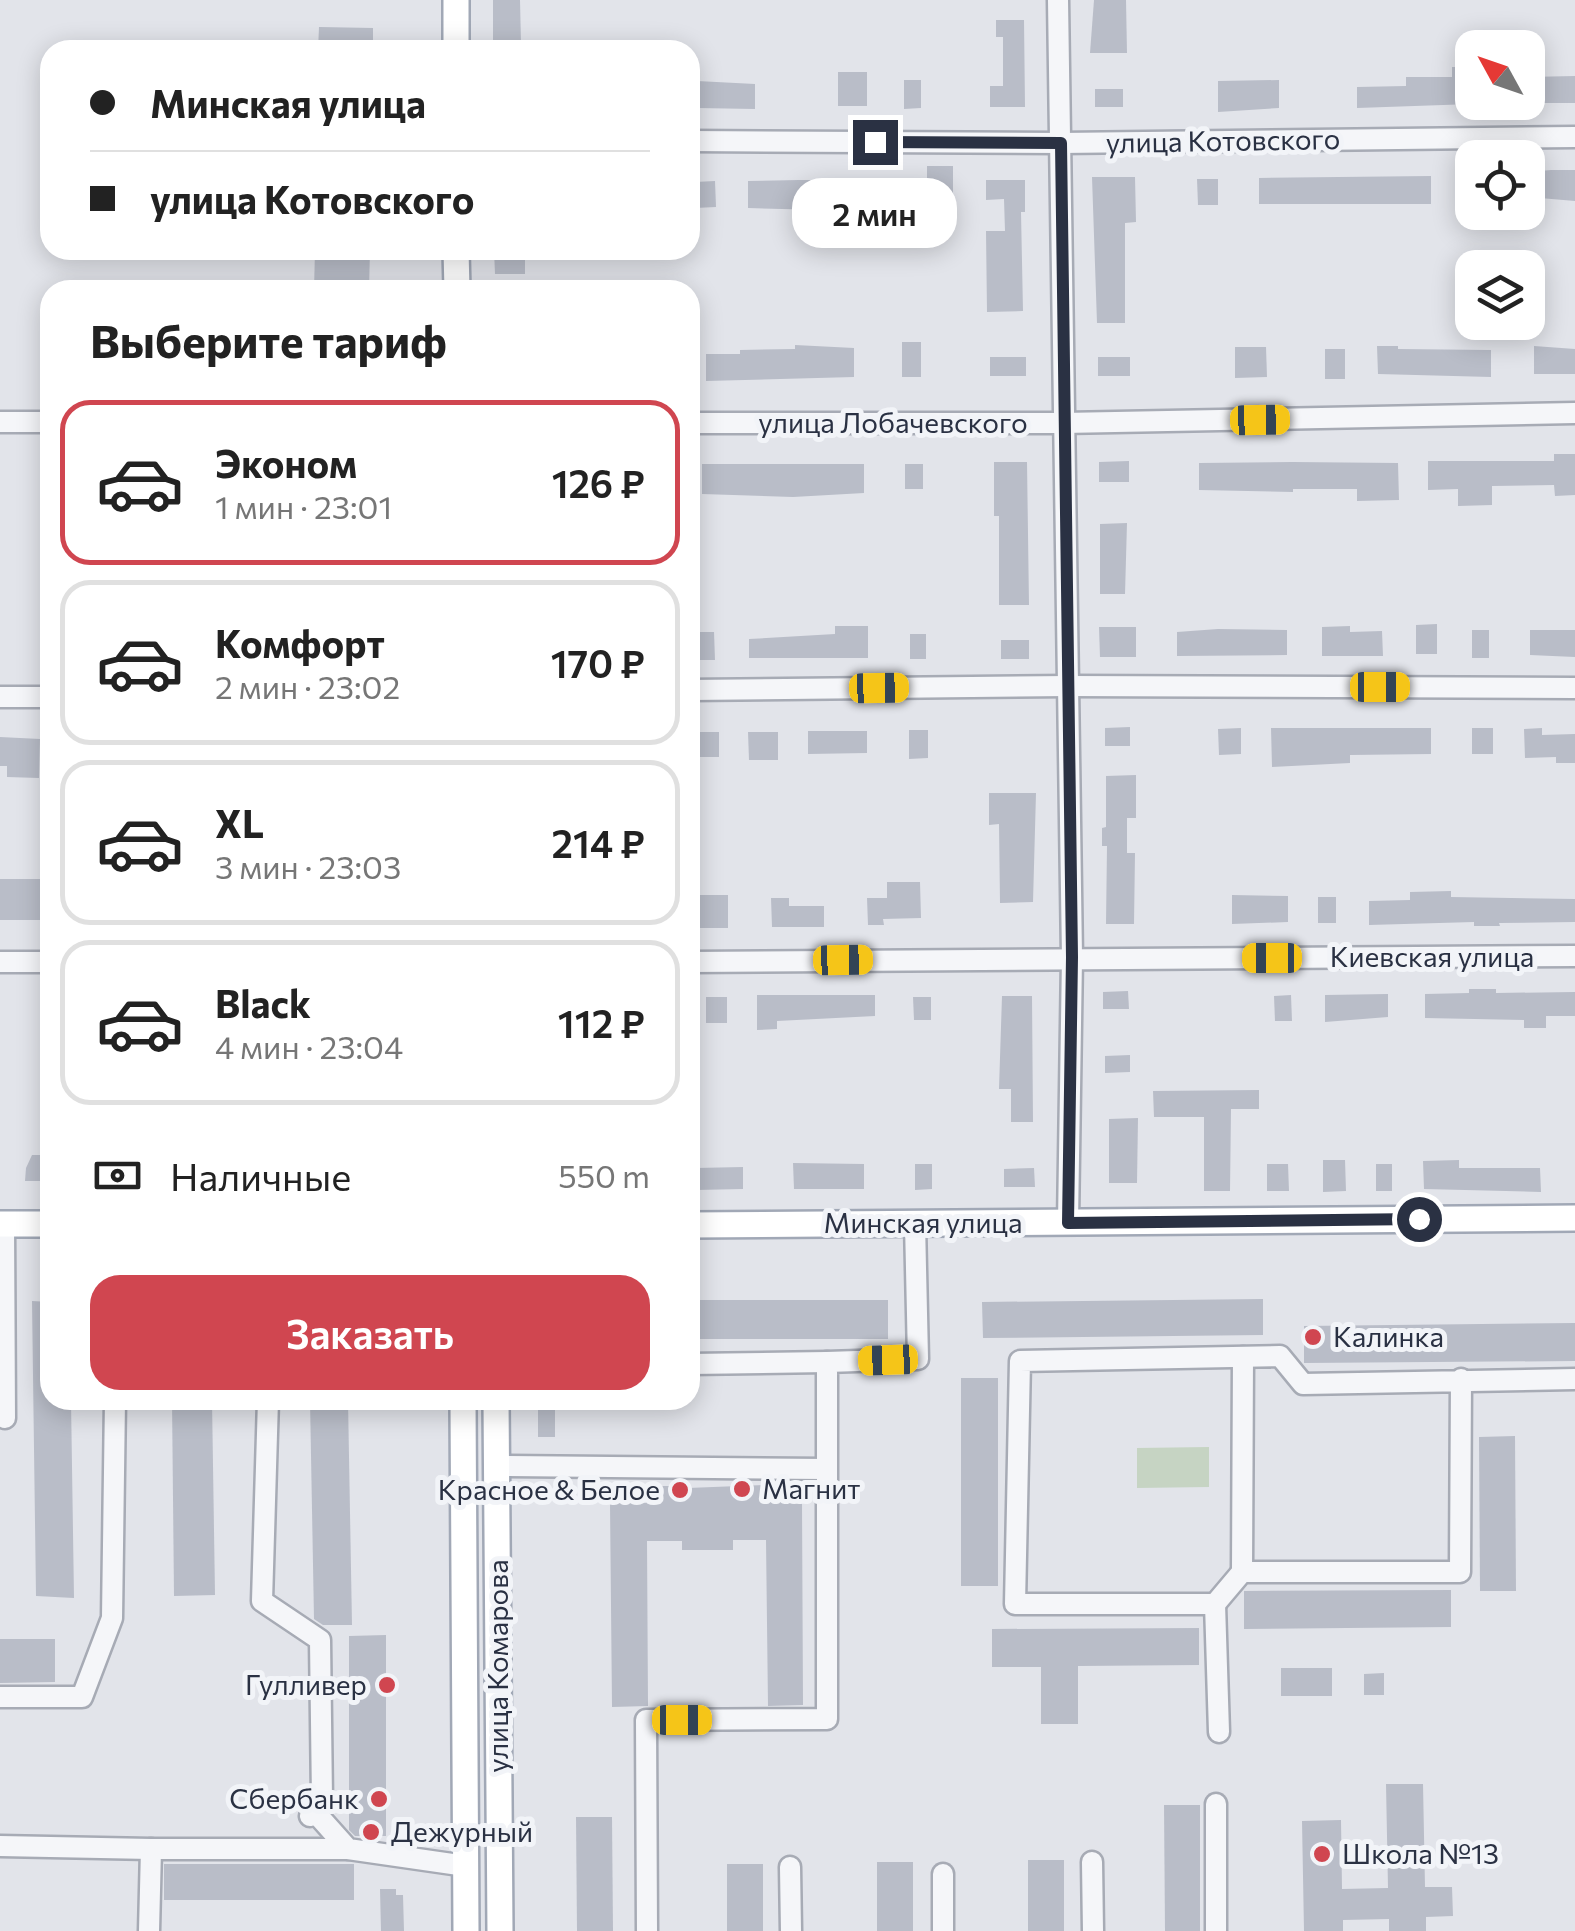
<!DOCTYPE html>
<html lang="ru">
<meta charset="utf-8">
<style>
:root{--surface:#fff;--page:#f6f6f6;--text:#222;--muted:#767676;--line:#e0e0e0;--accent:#d04650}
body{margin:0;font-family:Commissioner,sans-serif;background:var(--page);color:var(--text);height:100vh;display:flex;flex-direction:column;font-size:38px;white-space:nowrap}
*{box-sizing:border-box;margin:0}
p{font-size:32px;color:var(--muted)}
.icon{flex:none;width:55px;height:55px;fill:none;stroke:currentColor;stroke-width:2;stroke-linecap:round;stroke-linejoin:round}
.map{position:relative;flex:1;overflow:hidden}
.drawer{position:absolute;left:40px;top:280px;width:660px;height:1130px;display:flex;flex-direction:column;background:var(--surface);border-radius:30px;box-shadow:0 5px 25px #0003}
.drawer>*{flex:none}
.top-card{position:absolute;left:40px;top:40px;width:660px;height:220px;border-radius:30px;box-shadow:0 5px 25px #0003;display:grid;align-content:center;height:220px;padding:0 50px;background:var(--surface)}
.needle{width:65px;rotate:310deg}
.fabs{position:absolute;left:1455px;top:30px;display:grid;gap:20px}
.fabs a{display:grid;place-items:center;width:90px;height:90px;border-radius:20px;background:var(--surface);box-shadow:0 5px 25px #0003;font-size:50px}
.end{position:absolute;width:45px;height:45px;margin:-22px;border:12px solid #2a3143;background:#fff;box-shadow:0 0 0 5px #fff}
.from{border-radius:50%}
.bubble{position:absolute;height:70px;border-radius:30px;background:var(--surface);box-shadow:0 5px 25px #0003;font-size:32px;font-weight:600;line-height:70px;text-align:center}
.car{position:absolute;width:30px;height:60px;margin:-30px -15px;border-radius:12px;box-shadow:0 0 8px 2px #0007;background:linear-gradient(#f5c518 24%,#345 0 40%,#f5c518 0 76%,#345 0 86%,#f5c518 0)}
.top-card b{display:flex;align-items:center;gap:35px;height:95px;font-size:38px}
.top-card b+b{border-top:2px solid var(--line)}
.top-card i{width:25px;height:25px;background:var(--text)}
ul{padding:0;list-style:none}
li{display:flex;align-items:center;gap:30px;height:165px;margin:0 20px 15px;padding:0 30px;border:5px solid var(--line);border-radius:30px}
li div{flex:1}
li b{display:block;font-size:38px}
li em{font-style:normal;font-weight:600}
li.active{border-color:var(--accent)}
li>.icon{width:90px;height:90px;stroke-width:1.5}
h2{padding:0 50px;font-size:45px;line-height:120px}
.pay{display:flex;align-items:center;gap:25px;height:110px;padding:0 50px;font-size:38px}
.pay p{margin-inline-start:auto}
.button{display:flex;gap:20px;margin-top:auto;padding:20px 50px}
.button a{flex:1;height:115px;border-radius:30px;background:var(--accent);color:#fff;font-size:40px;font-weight:600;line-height:115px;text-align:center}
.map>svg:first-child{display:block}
.green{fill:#c6d4c3}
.building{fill:#b9bdc8}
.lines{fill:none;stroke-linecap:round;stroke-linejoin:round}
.minor-casing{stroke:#a7abb5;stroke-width:25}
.major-casing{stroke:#a1a8b6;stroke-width:30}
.minor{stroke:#f5f6f9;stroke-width:20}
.major{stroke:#fff;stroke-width:25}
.route{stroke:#2a3143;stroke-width:12}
.poi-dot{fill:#d04650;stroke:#f2f4f8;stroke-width:4}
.labels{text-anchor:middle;stroke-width:10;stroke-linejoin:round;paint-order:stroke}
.street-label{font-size:28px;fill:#2a3143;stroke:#f2f4f8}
.poi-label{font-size:28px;fill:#2a3143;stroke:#f2f4f8;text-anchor:start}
</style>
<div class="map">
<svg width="1575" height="1931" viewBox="0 0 1575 1931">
<rect width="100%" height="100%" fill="#e2e4ea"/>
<polygon class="green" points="1209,1447 1209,1487 1137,1488 1137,1448"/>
<g class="building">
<polygon points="493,0 520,0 521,44 493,44"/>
<polygon points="1094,0 1126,0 1127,53 1090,53"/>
<polygon points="996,20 1024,20 1025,107 990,107 990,86 1003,86 1003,37 996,37"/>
<polygon points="319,27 373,28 373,50 318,50"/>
<polygon points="1452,67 1472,67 1472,104 1357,108 1357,87 1406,86 1406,77 1452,77"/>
<rect x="838" y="72" width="29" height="34"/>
<polygon points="1575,76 1575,103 1528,103 1528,77"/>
<polygon points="904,80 921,80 921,108 904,109"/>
<polygon points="1279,80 1279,108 1218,112 1218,81"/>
<polygon points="697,81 755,84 755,109 697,108"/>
<rect x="1095" y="89" width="28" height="18"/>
<polygon points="927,166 953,166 953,199 895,203 895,180 927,180"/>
<polygon points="1551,170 1575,170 1575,201 1528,197 1528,172"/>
<polygon points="1431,176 1431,204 1259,204 1259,178"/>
<polygon points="1092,177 1135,177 1136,222 1125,223 1125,323 1097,323"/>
<polygon points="1197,179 1218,179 1218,205 1198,205"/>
<polygon points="799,180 821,180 822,210 748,208 748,181"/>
<polygon points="986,180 1025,180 1025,212 1021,212 1023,311 987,312 986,231 1005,231 1004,199 986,200"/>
<polygon points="715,181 716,207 695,208 695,182"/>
<polygon points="315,250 370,250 369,290 314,290"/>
<polygon points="494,250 525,250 525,274 495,274"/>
<rect x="902" y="342" width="19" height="35"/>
<polygon points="795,345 854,348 854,377 706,381 706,354 740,354 740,350 795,349"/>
<polygon points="1377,346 1398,346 1398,349 1491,350 1491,377 1378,374"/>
<polygon points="1534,346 1575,349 1575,374 1534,374"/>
<polygon points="1235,347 1266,347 1267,377 1235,378"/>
<rect x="1325" y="349" width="20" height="30"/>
<rect x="990" y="357" width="36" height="19"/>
<rect x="1098" y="357" width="32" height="19"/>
<polygon points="1554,454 1575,454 1575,495 1555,496 1554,485 1492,486 1492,505 1458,506 1458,489 1428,490 1428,461 1554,461"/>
<polygon points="1129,461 1129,482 1099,482 1099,462"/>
<polygon points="994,462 1027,462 1029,605 999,605 999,516 994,516"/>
<polygon points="1292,462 1398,463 1399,500 1357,501 1357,489 1293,489 1293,492 1199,490 1199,463"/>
<polygon points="702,464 864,464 864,493 793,497 702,494"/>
<rect x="905" y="464" width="18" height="25"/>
<polygon points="1127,523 1125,594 1100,594 1100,524"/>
<polygon points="1437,624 1437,654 1416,654 1416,625"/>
<polygon points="835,626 868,626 868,658 749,658 749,639 835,634"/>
<polygon points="1350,626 1350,632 1382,631 1383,656 1322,656 1322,627"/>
<polygon points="1099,627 1136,627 1136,657 1100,657"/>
<polygon points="1218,629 1287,630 1287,655 1177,656 1177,632"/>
<rect x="1472" y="630" width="17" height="28"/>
<polygon points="1530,630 1575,630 1575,657 1530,655"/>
<polygon points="691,632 714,632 715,660 691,660"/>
<rect x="910" y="634" width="16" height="25"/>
<rect x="1001" y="640" width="28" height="19"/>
<polygon points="1130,727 1130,746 1105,746 1105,728"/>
<polygon points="1241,728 1241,754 1219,755 1218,729"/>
<polygon points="1271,728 1431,728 1431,754 1350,755 1350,763 1272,767"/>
<rect x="1472" y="728" width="21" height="26"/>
<polygon points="1542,728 1542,735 1575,734 1575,763 1556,763 1556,757 1525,758 1524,729"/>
<polygon points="909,730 928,730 928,758 909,759"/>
<polygon points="808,731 867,731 867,753 808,754"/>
<rect x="690" y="732" width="29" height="25"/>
<polygon points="748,732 778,732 778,760 749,760"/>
<polygon points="0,737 40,739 39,778 7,777 7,766 0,766"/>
<polygon points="1136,775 1136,818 1127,818 1127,853 1135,853 1134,924 1106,924 1107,846 1102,846 1102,828 1106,827 1106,776"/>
<polygon points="989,793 1036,793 1033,902 1000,903 999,824 989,825"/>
<polygon points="0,879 41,879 40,920 0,920"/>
<polygon points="887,882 920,882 921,918 883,919 884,925 868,925 867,898 887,898"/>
<polygon points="1451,891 1451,897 1575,899 1575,922 1499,923 1500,926 1474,926 1474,922 1369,925 1369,901 1410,900 1410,892"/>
<polygon points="691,895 728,895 728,928 692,928"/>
<polygon points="1232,895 1288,896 1288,922 1232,924"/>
<rect x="1318" y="897" width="18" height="26"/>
<polygon points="771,898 789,898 789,906 824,906 824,927 772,927"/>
<polygon points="1469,989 1496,989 1496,993 1575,992 1575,1016 1546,1016 1546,1028 1524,1028 1524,1020 1425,1018 1425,994 1469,993"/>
<polygon points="1128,991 1129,1009 1103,1009 1103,992"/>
<polygon points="1388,994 1388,1017 1325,1022 1325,995"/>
<polygon points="757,995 875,995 875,1016 777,1021 777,1029 757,1030"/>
<polygon points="1291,995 1292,1021 1275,1021 1274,996"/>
<polygon points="1002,996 1032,996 1033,1122 1011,1122 1011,1089 999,1089"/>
<rect x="706" y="997" width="21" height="26"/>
<polygon points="913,997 931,997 931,1020 914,1020"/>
<polygon points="1130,1055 1130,1072 1105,1073 1105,1056"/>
<polygon points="1259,1090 1259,1109 1231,1109 1230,1191 1204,1191 1204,1117 1154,1117 1153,1091"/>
<polygon points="1138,1118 1137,1183 1109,1183 1109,1119"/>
<polygon points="32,1155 50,1155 50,1181 25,1181 26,1168"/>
<polygon points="1323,1160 1345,1160 1346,1191 1323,1192"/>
<polygon points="1459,1160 1459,1168 1540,1168 1541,1192 1424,1189 1423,1161"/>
<polygon points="793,1163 864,1164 864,1189 794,1189"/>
<polygon points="915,1164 932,1164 932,1189 915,1190"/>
<polygon points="1267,1164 1288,1164 1289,1191 1267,1191"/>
<rect x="1376" y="1164" width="16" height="27"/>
<polygon points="743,1167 743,1189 696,1190 696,1168"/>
<polygon points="1034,1168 1035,1187 1004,1187 1004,1169"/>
<polygon points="1263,1299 1263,1335 983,1338 982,1302"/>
<rect x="690" y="1300" width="198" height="39"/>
<polygon points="32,1301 50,1302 50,1400 71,1400 74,1598 36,1596"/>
<polygon points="1575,1323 1575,1361 1304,1363 1304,1326"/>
<rect x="961" y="1378" width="37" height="208"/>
<polygon points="172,1400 212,1400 215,1595 174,1596"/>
<polygon points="310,1400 348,1400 352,1625 323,1625 314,1619"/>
<rect x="538" y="1400" width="17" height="37"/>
<polygon points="1515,1436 1516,1591 1480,1591 1479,1437"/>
<polygon points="673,1481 688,1482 688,1488 765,1485 766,1501 802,1501 803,1705 768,1706 766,1540 733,1540 733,1550 682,1550 682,1541 647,1541 648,1706 612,1707 610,1503 646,1503 646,1486 673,1486"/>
<polygon points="1451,1590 1451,1627 1244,1629 1244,1591"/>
<polygon points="1199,1628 1199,1665 1078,1666 1078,1724 1041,1724 1041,1667 992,1667 992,1629"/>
<polygon points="386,1635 386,1836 355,1836 349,1830 349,1636"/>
<polygon points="0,1639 55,1639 55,1682 0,1683"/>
<rect x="1281" y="1668" width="51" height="28"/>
<polygon points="1384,1673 1384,1695 1364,1695 1364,1674"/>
<polygon points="1386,1784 1423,1784 1425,1887 1452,1887 1453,1916 1426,1917 1426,1931 1389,1931 1389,1919 1343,1920 1343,1931 1304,1931 1302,1821 1341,1820 1342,1889 1388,1888"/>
<polygon points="1164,1805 1200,1805 1200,1931 1165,1931"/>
<polygon points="576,1817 612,1817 613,1931 577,1931"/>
<rect x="1028" y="1860" width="36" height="71"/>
<rect x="877" y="1862" width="36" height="69"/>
<rect x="164" y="1864" width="190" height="36"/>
<rect x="727" y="1864" width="36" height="67"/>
<polygon points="380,1889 396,1889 396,1895 403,1895 404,1931 381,1931"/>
</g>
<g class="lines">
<defs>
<g id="minor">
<polyline points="1058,0 1072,957 1068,1223"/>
<polyline points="690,141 1061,143 1575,137"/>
<polyline points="0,422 50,422"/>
<polyline points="690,423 1063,423 1575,413"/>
<polyline points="690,690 1068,686 1575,688"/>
<polyline points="0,697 50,697"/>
<polyline points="0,962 50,962"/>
<polyline points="690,962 1575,956"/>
<polyline points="4,1224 5,1418"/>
<polyline points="690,1364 827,1362"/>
<polyline points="1461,1379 1460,1572 1242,1572 1215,1604 1015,1604 1020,1361 1280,1356 1303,1384 1575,1379"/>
<polyline points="268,1400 262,1601 320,1640 322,1800 310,1816"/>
<polyline points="497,1466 825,1469"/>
<polyline points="1242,1572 1243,1357"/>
<polyline points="1215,1604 1219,1732"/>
<polyline points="0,1697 82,1697 112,1618 115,1400"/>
<polyline points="314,1811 348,1849 466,1866"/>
<polyline points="0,1846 151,1849"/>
<polyline points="1092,1862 1093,1931"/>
<polyline points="790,1867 791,1931"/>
<polyline points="149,1931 151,1849 348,1849"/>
<polyline points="647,1931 646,1720 827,1719 827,1362 918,1359 915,1223"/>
<polyline points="943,1931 943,1874"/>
<polyline points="1216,1931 1216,1804"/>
</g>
<g id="major">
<polyline points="456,0 456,50"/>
<polyline points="456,250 457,290"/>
<polyline points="0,1224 50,1224"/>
<polyline points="690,1225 1575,1218"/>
<polyline points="463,1400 466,1931"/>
<polyline points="496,1400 500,1931"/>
</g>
</defs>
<use href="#minor" class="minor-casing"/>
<use href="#major" class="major-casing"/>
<use href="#minor" class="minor"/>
<use href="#major" class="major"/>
</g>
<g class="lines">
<polyline class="route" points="875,142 1061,143 1072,957 1068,1223 1419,1219"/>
</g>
<g class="poi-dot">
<circle cx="1313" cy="1337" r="10"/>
<circle cx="742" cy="1489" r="10"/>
<circle cx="680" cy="1490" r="10"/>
<circle cx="387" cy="1685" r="10"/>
<circle cx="379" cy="1799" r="10"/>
<circle cx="371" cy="1832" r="10"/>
<circle cx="1322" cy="1854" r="10"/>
</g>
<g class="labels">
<g class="street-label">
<text transform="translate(1223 141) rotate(-1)" y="10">улица Котовского</text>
<text x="893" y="433">улица Лобачевского</text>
<text x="1432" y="967">Киевская улица</text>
<text x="923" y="1233">Минская улица</text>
<text transform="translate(498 1666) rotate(-90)" y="10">улица Комарова</text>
</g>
<g class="poi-label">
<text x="1333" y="1347">Калинка</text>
<text x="762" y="1499">Магнит</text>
<text x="660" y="1500" text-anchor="end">Красное &amp; Белое</text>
<text x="367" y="1695" text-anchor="end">Гулливер</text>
<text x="359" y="1809" text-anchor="end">Сбербанк</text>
<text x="391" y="1842">Дежурный</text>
<text x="1342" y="1864">Школа №13</text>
</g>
</g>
</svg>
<div class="fabs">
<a><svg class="needle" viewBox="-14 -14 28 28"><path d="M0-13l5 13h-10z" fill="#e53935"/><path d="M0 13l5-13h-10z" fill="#767676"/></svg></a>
<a><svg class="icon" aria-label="locate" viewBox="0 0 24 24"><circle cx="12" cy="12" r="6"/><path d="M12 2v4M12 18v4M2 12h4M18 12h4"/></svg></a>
<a><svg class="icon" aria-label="layers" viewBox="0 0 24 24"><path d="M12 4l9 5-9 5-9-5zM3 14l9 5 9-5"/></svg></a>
</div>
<i class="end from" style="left:1419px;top:1219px"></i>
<i class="end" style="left:875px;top:142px"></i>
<div class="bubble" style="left:792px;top:178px;width:165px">2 мин</div>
<i class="car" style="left:1260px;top:420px;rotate:89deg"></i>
<i class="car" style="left:1380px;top:687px;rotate:90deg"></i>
<i class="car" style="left:879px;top:688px;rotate:89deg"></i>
<i class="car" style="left:1272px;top:958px;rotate:270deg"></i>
<i class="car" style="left:843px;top:960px;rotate:89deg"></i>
<i class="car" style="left:888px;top:1360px;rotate:268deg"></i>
<i class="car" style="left:682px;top:1720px;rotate:90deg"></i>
<div class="top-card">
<b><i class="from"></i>Минская улица</b>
<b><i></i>улица Котовского</b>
</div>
<section class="drawer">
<h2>Выберите тариф</h2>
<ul>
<li class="active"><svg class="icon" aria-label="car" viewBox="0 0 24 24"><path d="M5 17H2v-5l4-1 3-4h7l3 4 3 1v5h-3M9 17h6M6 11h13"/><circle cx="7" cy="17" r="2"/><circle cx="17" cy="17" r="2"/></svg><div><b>Эконом</b><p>1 мин · 23:01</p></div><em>126 ₽</em></li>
<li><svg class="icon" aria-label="car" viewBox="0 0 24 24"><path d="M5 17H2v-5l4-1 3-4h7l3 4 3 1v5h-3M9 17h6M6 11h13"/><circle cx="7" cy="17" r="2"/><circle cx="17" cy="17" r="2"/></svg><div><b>Комфорт</b><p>2 мин · 23:02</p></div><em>170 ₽</em></li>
<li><svg class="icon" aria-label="car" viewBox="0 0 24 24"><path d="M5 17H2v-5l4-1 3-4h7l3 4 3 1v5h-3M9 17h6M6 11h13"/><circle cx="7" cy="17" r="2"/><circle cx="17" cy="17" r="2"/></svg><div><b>XL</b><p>3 мин · 23:03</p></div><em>214 ₽</em></li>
<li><svg class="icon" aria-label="car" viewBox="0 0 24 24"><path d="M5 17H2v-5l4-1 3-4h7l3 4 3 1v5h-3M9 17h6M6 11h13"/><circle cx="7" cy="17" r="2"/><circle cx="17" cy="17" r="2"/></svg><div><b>Black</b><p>4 мин · 23:04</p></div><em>112 ₽</em></li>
</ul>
<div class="pay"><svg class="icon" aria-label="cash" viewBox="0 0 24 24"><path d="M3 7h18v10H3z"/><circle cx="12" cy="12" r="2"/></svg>Наличные<p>550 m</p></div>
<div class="button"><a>Заказать</a></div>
</section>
</div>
